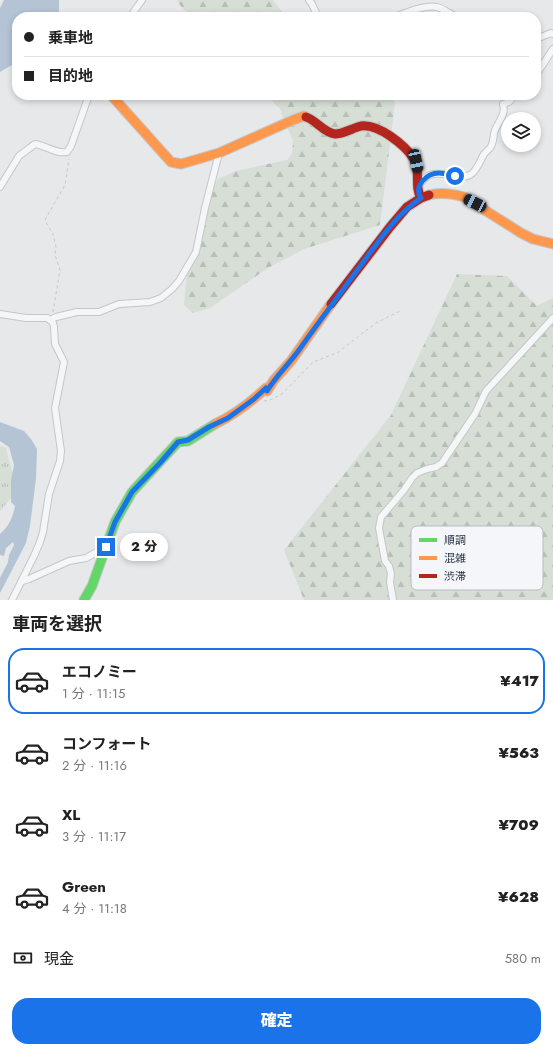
<!DOCTYPE html>
<html lang="ja">
<meta charset="utf-8">
<style>
:root{--surface:#fff;--page:#f2f2f2;--text:#222;--muted:#767676;--line:#e0e0e0;--accent:#1a73e8}
body{margin:0;font-family:Jost,"Noto Sans JP",sans-serif;background:var(--page);color:var(--text);height:100vh;display:flex;flex-direction:column;font-size:15px;white-space:nowrap}
*{box-sizing:border-box;margin:0}
p{font-size:13px;color:var(--muted)}
.icon{flex:none;width:22px;height:22px;fill:none;stroke:currentColor;stroke-width:2;stroke-linecap:round;stroke-linejoin:round}
.map{position:relative;height:600px;overflow:hidden}
.sheet{display:flex;flex-direction:column;background:var(--surface);flex:1}
.sheet>*{flex:none}
.top-card{position:absolute;left:12px;top:12px;width:529px;height:88px;border-radius:16px;box-shadow:0 2px 6px #0003;display:grid;align-content:center;height:88px;padding:0 12px;background:var(--surface)}
.buttons{position:absolute;left:501px;top:112px;display:grid;gap:8px}
.buttons a{display:grid;place-items:center;width:40px;height:40px;border-radius:50%;background:var(--surface);box-shadow:0 2px 6px #0003;font-size:20px}
.end{position:absolute;width:18px;height:18px;margin:-9px;border:5px solid #1a73e8;background:#fff;box-shadow:0 0 0 2px #fff}
.from{border-radius:50%}
.bubble{position:absolute;height:28px;border-radius:14px;background:var(--surface);box-shadow:0 2px 6px #0003;font-size:13px;font-weight:800;line-height:28px;text-align:center}
.car{position:absolute;width:12px;height:24px;margin:-12px -6px;border-radius:5px;box-shadow:0 0 3px 1px #0007;background:linear-gradient(#222 24%,#8ab4d8 0 40%,#222 0 76%,#8ab4d8 0 86%,#222 0)}
.top-card b{display:flex;align-items:center;gap:14px;height:38px;font-size:15px}
.top-card b+b{border-top:1px solid var(--line)}
.top-card i{width:10px;height:10px;background:var(--text)}
ul{padding:0;list-style:none}
li{display:flex;align-items:center;gap:12px;height:66px;margin:0 8px 6px;padding:0 4px;border:2px solid transparent;border-radius:16px}
li div{flex:1}
li b{display:block;font-size:15px}
li em{font-style:normal;font-weight:800}
li.on{border-color:var(--accent)}
li>.icon{width:36px;height:36px;stroke-width:1.5}
h2{padding:0 12px;font-size:18px;line-height:48px}
.pay{display:flex;align-items:center;gap:10px;height:44px;padding:0 12px;font-size:15px}
.pay p{margin-inline-start:auto}
.button{display:flex;gap:8px;margin-top:auto;padding:8px 12px}
.button a{flex:1;height:46px;border-radius:16px;background:var(--accent);color:#fff;font-size:16px;font-weight:800;line-height:46px;text-align:center}
.map>svg:first-child{display:block}
.grass{fill:url(#grass-tufts)}
.forest{fill:url(#forest-firs)}
.water{fill:#b4c4d5}
.lines{fill:none;stroke-linecap:round;stroke-linejoin:round}
.street-casing{stroke:#c4c6c8;stroke-width:8}
.fast-casing{stroke:#c4c6c8;stroke-width:11}
.slow-casing{stroke:#c4c6c8;stroke-width:11}
.jam-casing{stroke:#c4c6c8;stroke-width:11}
.path{stroke:#c5c6ca;stroke-width:1;stroke-dasharray:3 3;stroke-linecap:butt}
.street{stroke:#f5f6f7;stroke-width:6}
.fast{stroke:#63d668;stroke-width:9}
.slow{stroke:#ff974d;stroke-width:9}
.jam{stroke:#b3261e;stroke-width:9}
.route{stroke:#1a73e8;stroke-width:5}
.key{fill:#f4f6f9;stroke:#b8bcc3;stroke-width:1}
.key-label{font-size:11px;fill:#2b3445}
</style>
<div class="map">
<svg width="553" height="600" viewBox="0 0 553 600">
<defs>
<pattern id="grass-tufts" width="24" height="20" patternUnits="userSpaceOnUse"><rect width="24" height="20" fill="#d6ded6"/><path d="M3 7l-1-3M5 7V3M7 7l1-3M15 17l-1-3M17 17v-4M19 17l1-3" fill="none" stroke="#b8bfb9"/></pattern>
<pattern id="forest-firs" width="22" height="20" patternUnits="userSpaceOnUse"><rect width="22" height="20" fill="#d6ded6"/><path d="M5 1l3.5 6h-7zM16 11l3.5 6h-7z" fill="#b8bfb9"/></pattern>
</defs>
<rect width="100%" height="100%" fill="#e6e8ea"/>
<polygon class="grass" points="0,446 6,448 17,491 0,511"/>
<g class="forest">
<polygon points="177,0 273,0 286,17 191,17 179,4"/>
<polygon points="266,95 391,95 395,103 380,225 304,249 268,268 210,308 193,313 184,305 187,272 210,195 218,179 236,171 287,160 292,154 293,141 280,109"/>
<polygon points="457,274 507,276 537,306 553,298 553,600 304,600 284,550 391,415"/>
</g>
<g class="water">
<polygon points="4,0 59,0 59,16 58,17 17,17 17,62 0,72 0,8"/>
<path d="M 0,422 L 24,431 L 31,439 L 37,449 L 36,478 L 30,526 L 26,543 L 0,593 L 0,578 L 8,562 L 9,555 L 14,545 L 13,542 L 6,548 L 4,556 L 0,555 L 0,534 C 9,526 13,517 15,506 L 11,502 L 11,480 L 14,465 L 9,447 L 0,441 Z"/>
</g>
<g class="lines">
<defs>
<g id="street">
<polyline points="309,0 312,4 318,17"/>
<polyline points="130,17 142,0"/>
<path d="M 395,17 C 405,13 426,4 437,7 C 444,9 450,14 457,17"/>
<polyline points="536,39 551,33 553,34"/>
<polyline points="536,75 553,49"/>
<path d="M 419,185 C 422,181 426,176 430,175 C 443,170 457,181 470,175 C 477,171 480,161 484,154 C 486,152 488,150 490,148 C 494,143 493,135 495,130 C 499,121 506,114 503,104 L 509,102 L 515,95"/>
<path d="M 0,187 L 19,156 L 35,144 C 47,146 56,154 67,152 L 71,146 L 89,95"/>
<polyline points="0,314 26,318 47,318 50,320 56,317 77,312 99,312 119,304 150,302 161,298 172,289 179,281 196,252 205,208 219,153"/>
<polyline points="22,581 29,579 69,561 86,558 106,547"/>
<polyline points="12,600 34,556 40,542 43,532 49,494 60,461 61,451 55,408 64,362 55,344 54,327 53,323 50,320"/>
<polyline points="393,600 390,582 391,574 389,566 385,561 379,528 381,517 404,490 412,478 417,473 427,469 436,467 442,463 475,414 486,391 553,318"/>
</g>
<polyline id="fast" points="84,600 92,586 115,522 132,492 178,442 188,441 215,424"/>
<g id="slow">
<polyline points="111,95 171,162 181,164 219,153 293,120 304,116 306,117"/>
<path d="M 429,195 C 441,192 453,194 464,197 L 521,233 L 533,239 L 553,244"/>
<path d="M 215,424 C 234,415 251,402 266,388 L 267,391 L 274,380 L 291,361 L 331,304"/>
</g>
<g id="jam">
<path d="M 306,117 C 316,120 324,133 335,134 C 343,134 353,128 361,126 C 379,124 405,145 414,159 C 421,171 414,187 421,198"/>
<polyline points="331,304 390,227 407,207 421,198 429,195"/>
</g>
</defs>
<use href="#street" class="street-casing"/>
<use href="#fast" class="fast-casing"/>
<use href="#slow" class="slow-casing"/>
<use href="#jam" class="jam-casing"/>
<g class="path">
<polyline points="53,312 60,270 55,255 56,247 53,234 45,221 46,218 65,185 69,159"/>
<polyline points="264,401 270,400 282,394 313,362 337,353 376,323 400,311"/>
</g>
<use href="#street" class="street"/>
<use href="#fast" class="fast"/>
<use href="#slow" class="slow"/>
<use href="#jam" class="jam"/>
</g>
<g class="lines">
<path class="route" d="M 106,547 L 115,522 L 132,492 L 160,463 L 178,442 L 188,440 L 209,427 L 228,418 L 254,399 L 266,388 L 267,391 C 276,376 289,364 299,350 C 320,320 342,291 364,261 C 381,238 397,214 421,198 C 413,186 427,173 439,173 C 444,173 450,175 455,176"/>
</g>
<rect x="411" y="526" width="132" height="64" rx="6" class="key"/>
<rect x="419" y="538" width="18" height="4" fill="#63d668"/>
<rect x="419" y="556" width="18" height="4" fill="#ff974d"/>
<rect x="419" y="574" width="18" height="4" fill="#b3261e"/>
<g class="key-label">
<text x="444" y="544">順調</text>
<text x="444" y="562">混雑</text>
<text x="444" y="580">渋滞</text>
</g>
</svg>
<div class="buttons">
<a><svg class="icon" aria-label="layers" viewBox="0 0 24 24"><path d="M12 4l9 5-9 5-9-5zM3 14l9 5 9-5"/></svg></a>
</div>
<i class="end from" style="left:455px;top:176px"></i>
<i class="end" style="left:106px;top:547px"></i>
<div class="bubble" style="left:120px;top:533px;width:48px">2 分</div>
<i class="car" style="left:416px;top:161px;rotate:168deg"></i>
<i class="car" style="left:475px;top:203px;rotate:297deg"></i>
<div class="top-card">
<b><i class="from"></i>乗車地</b>
<b><i></i>目的地</b>
</div>
</div>
<section class="sheet">
<h2>車両を選択</h2>
<ul>
<li class="on"><svg class="icon" aria-label="car" viewBox="0 0 24 24"><path d="M5 17H2v-5l4-1 3-4h7l3 4 3 1v5h-3M9 17h6M6 11h13"/><circle cx="7" cy="17" r="2"/><circle cx="17" cy="17" r="2"/></svg><div><b>エコノミー</b><p>1 分 · 11:15</p></div><em>¥417</em></li>
<li><svg class="icon" aria-label="car" viewBox="0 0 24 24"><path d="M5 17H2v-5l4-1 3-4h7l3 4 3 1v5h-3M9 17h6M6 11h13"/><circle cx="7" cy="17" r="2"/><circle cx="17" cy="17" r="2"/></svg><div><b>コンフォート</b><p>2 分 · 11:16</p></div><em>¥563</em></li>
<li><svg class="icon" aria-label="car" viewBox="0 0 24 24"><path d="M5 17H2v-5l4-1 3-4h7l3 4 3 1v5h-3M9 17h6M6 11h13"/><circle cx="7" cy="17" r="2"/><circle cx="17" cy="17" r="2"/></svg><div><b>XL</b><p>3 分 · 11:17</p></div><em>¥709</em></li>
<li><svg class="icon" aria-label="car" viewBox="0 0 24 24"><path d="M5 17H2v-5l4-1 3-4h7l3 4 3 1v5h-3M9 17h6M6 11h13"/><circle cx="7" cy="17" r="2"/><circle cx="17" cy="17" r="2"/></svg><div><b>Green</b><p>4 分 · 11:18</p></div><em>¥628</em></li>
</ul>
<div class="pay"><svg class="icon" aria-label="cash" viewBox="0 0 24 24"><path d="M3 7h18v10H3z"/><circle cx="12" cy="12" r="2"/></svg>現金<p>580 m</p></div>
<div class="button"><a>確定</a></div>
</section>
